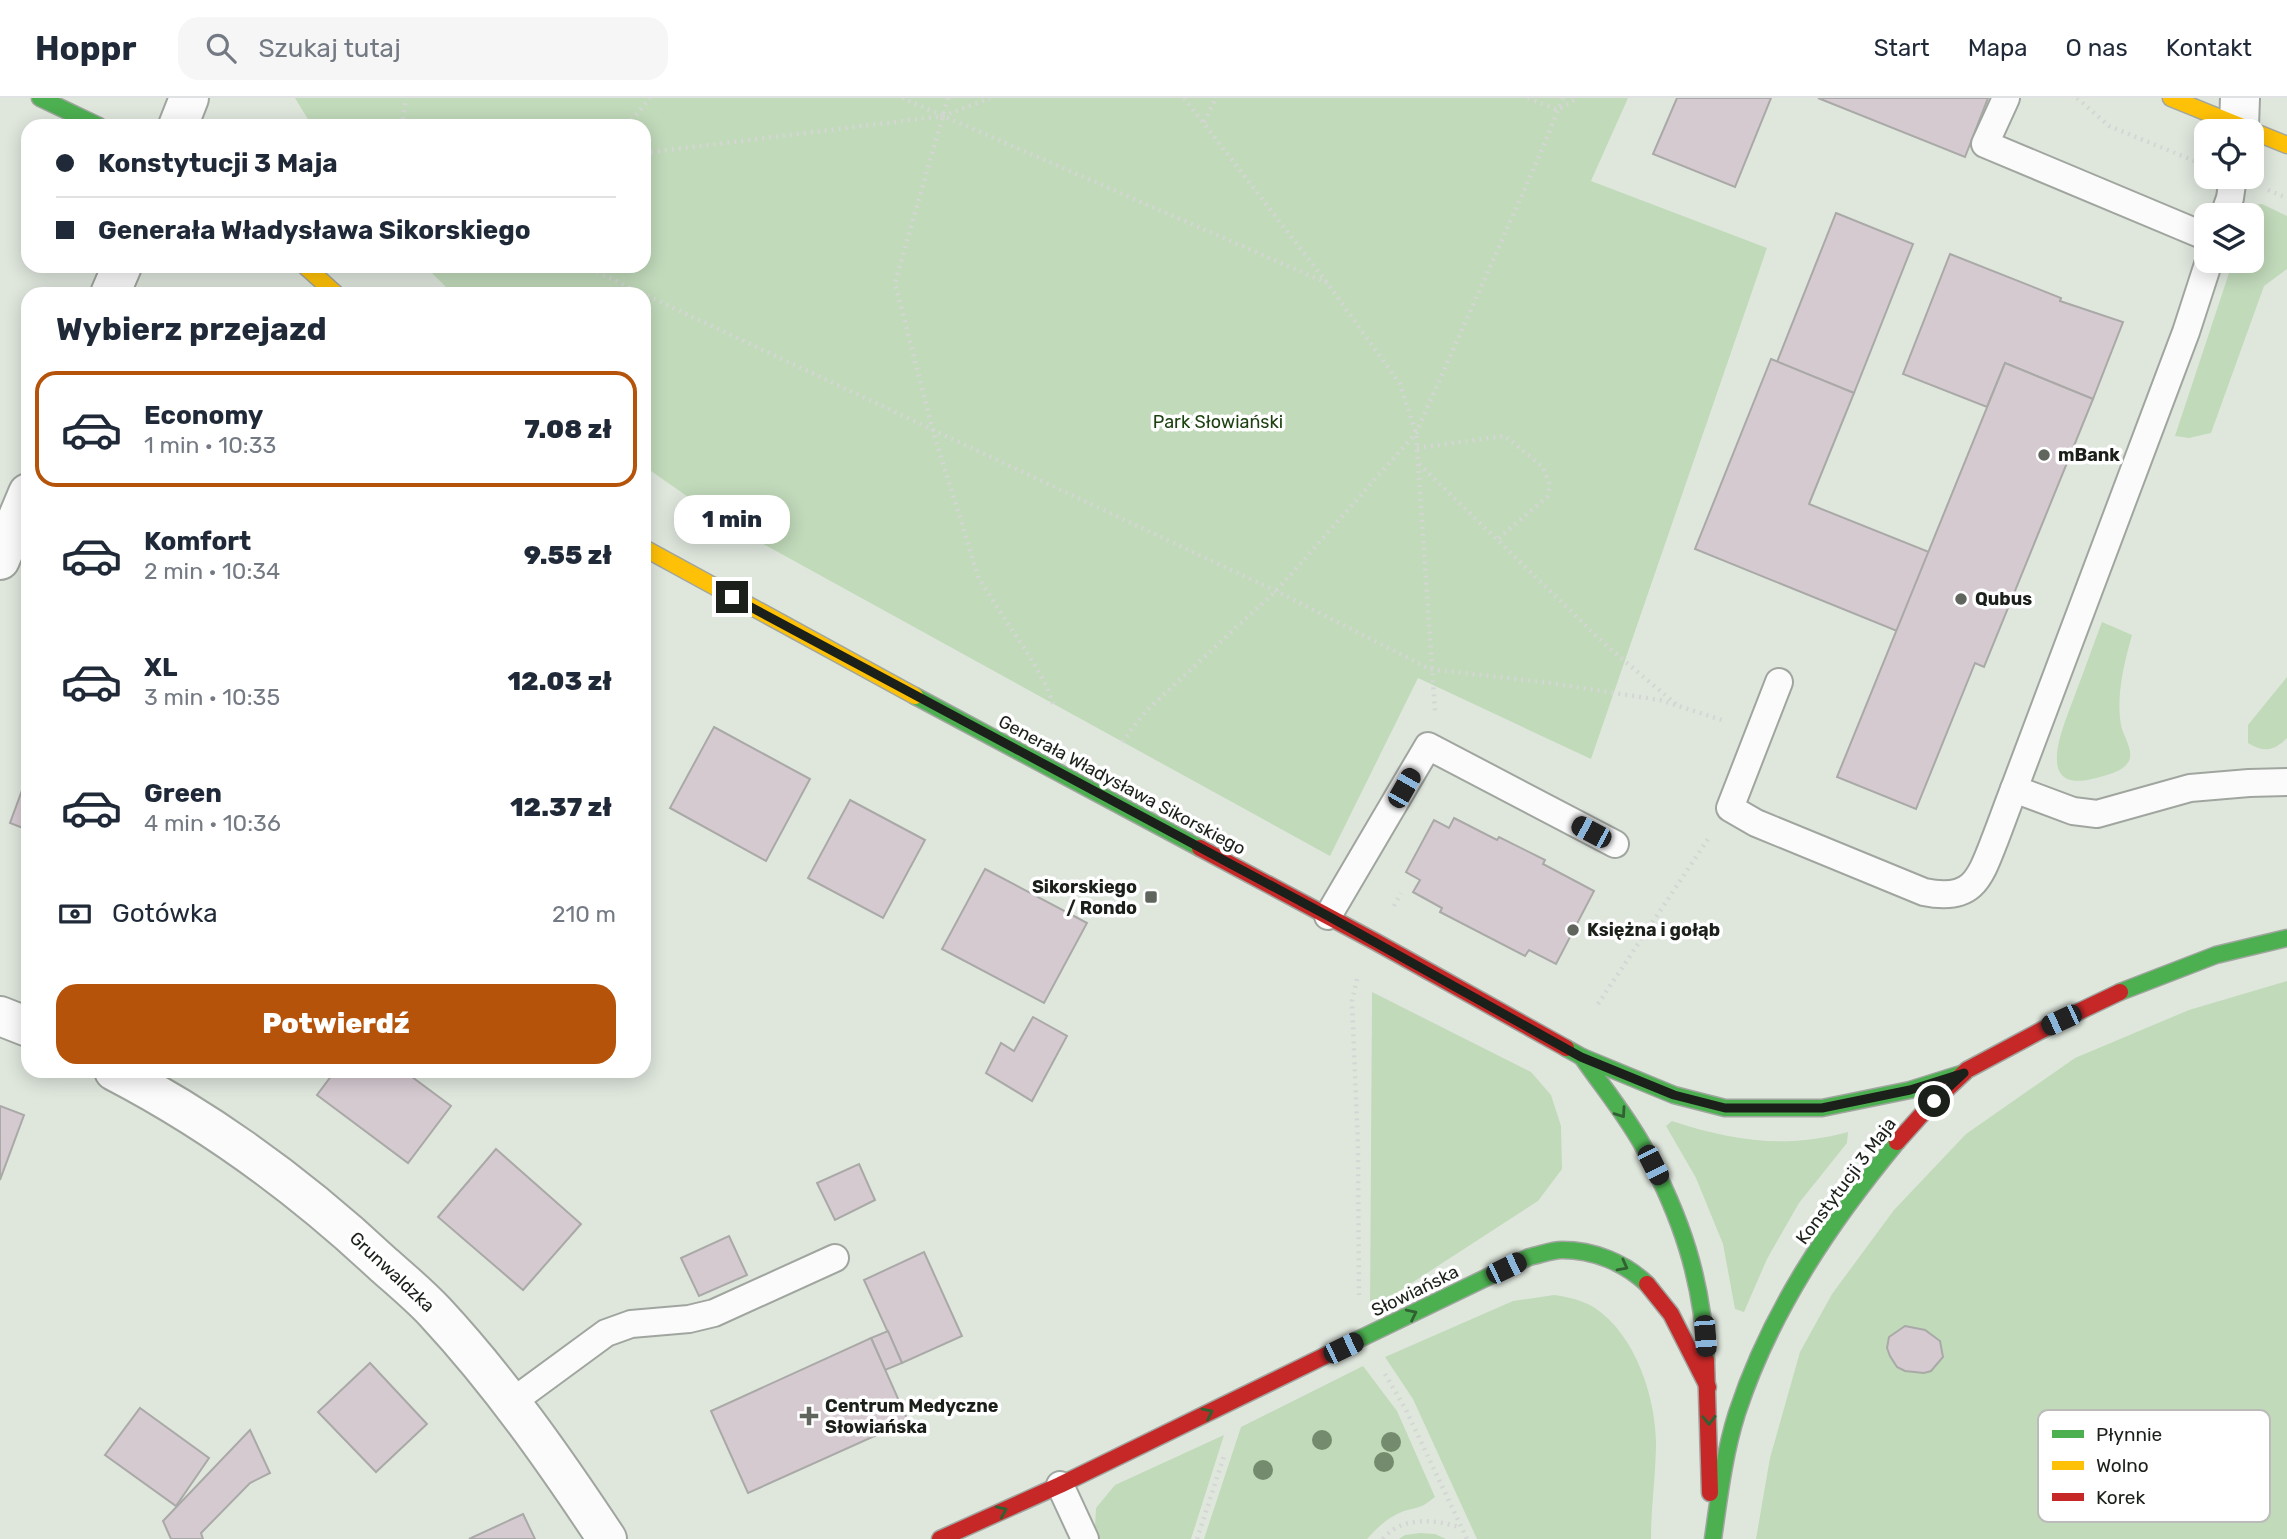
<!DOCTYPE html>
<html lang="pl">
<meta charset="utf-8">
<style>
:root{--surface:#fff;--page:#f6f6f7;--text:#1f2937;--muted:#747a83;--line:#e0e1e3;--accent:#b45309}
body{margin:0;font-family:Rubik,sans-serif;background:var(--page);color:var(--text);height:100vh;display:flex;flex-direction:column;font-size:26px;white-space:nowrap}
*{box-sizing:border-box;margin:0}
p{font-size:23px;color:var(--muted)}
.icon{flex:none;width:38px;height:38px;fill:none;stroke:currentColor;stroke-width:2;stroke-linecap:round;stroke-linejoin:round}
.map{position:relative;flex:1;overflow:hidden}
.sheet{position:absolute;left:21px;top:189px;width:630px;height:791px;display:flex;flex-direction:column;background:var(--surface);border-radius:21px;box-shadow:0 4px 18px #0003}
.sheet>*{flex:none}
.guide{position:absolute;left:21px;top:21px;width:630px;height:154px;border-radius:21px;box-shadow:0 4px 18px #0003;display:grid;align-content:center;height:154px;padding:0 35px;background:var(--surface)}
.fabs{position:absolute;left:2194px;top:21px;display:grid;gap:14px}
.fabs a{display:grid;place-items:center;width:70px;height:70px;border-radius:14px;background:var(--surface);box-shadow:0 4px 18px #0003;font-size:35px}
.end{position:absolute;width:32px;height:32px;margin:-16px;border:9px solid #1b201a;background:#fff;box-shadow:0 0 0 4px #fff}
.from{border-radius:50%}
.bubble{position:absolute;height:49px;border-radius:21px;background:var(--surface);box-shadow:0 4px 18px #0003;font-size:23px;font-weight:800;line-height:49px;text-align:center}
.car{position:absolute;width:21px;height:42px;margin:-21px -10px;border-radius:9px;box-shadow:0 0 5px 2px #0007;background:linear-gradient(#222 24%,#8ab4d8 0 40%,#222 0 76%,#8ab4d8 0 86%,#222 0)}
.guide b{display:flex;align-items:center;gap:24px;height:66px;font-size:26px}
.guide b+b{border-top:2px solid var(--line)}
.guide i{width:18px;height:18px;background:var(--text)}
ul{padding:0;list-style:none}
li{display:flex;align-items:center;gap:21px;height:116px;margin:0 14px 10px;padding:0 21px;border:4px solid transparent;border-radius:21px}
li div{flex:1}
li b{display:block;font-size:26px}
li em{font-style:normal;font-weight:800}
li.active{border-color:var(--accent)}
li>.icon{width:63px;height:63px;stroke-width:1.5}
h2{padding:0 35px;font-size:32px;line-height:84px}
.pay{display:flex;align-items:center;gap:18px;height:77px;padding:0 35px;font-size:26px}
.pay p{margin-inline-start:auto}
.action{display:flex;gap:14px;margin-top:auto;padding:14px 35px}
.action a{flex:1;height:80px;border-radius:21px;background:var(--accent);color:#fff;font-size:28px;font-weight:800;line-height:80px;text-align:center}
header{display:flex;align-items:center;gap:42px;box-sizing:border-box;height:98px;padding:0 35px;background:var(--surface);border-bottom:2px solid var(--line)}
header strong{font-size:33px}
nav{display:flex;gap:38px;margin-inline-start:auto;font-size:24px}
.search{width:490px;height:63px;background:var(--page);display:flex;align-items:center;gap:18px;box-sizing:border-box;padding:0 24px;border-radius:21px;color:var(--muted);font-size:26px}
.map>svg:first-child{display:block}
.green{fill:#c1daba}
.building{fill:#d6cad1;stroke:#a9a9a7;stroke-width:2}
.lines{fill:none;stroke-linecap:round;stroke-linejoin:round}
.lane-casing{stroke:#a0a69f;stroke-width:30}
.street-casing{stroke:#a0a69f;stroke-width:42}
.fast-casing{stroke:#a0a69f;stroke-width:19}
.slow-casing{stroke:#a0a69f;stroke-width:19}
.jam-casing{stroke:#a0a69f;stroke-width:19}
.path{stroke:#d4d6d4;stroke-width:4.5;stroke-dasharray:2 5;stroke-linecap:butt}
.lane{stroke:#fafbfa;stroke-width:26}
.street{stroke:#fafbfa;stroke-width:38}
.fast{stroke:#4caf50;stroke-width:16}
.slow{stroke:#ffc107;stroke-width:16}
.jam{stroke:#c62828;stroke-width:16}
.tree{fill:#748c6d}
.oneway{stroke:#316032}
.route{stroke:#1b201a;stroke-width:9}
.poi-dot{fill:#60665e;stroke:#fff;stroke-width:2.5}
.labels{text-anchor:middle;stroke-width:7;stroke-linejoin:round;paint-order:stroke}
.park-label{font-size:18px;fill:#1c4211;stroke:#fff}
.poi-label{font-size:18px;font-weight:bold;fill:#1b201a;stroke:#fff;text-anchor:start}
.street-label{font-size:18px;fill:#1b201a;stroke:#fff}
.key{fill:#fff;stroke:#bbbcba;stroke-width:2}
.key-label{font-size:19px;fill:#1b201a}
</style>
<header>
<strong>Hoppr</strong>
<div class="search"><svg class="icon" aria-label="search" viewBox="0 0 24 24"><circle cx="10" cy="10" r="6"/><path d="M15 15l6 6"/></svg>Szukaj tutaj</div>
<nav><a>Start</a><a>Mapa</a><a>O nas</a><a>Kontakt</a></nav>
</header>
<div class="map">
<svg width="2287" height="1441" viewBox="0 0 2287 1441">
<rect width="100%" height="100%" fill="#dfe7dd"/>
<g class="green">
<polygon points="295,0 1628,0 1591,83 1767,150 1591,661 1418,580 1330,758 725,425 644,368 644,196 453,196 425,168 644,168 644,28 312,28"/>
<polygon points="2262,106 2287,118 2287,171 2264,188 2211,335 2189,340 2175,338 2233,163 2252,163 2252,117 2248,117 2254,107"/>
<path d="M 2102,524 L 2132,537 C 2124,566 2116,597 2121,627 C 2123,638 2134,652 2129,663 C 2123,674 2107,677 2096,680 C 2030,698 2065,625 2076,594 C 2085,571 2093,547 2102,524 Z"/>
<path d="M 2287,579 L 2287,640 C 2274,653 2264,655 2248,645 L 2248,627 Z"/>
<polygon points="2287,883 2287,1441 1756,1441 1770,1360 1800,1254 1832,1196 1894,1112 1966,1036 2075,960 2189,912"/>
<polygon points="1372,894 1531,974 1551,997 1561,1028 1562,1071 1538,1103 1370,1212"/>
<path d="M 1672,1023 C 1733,1043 1785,1051 1848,1034 L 1847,1045 L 1799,1105 L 1767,1161 L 1744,1214 L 1735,1211 L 1723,1146 L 1696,1080 L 1666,1028 Z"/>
<path d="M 1554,1197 C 1568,1199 1583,1202 1595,1210 C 1635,1237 1655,1297 1656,1344 C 1656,1376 1651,1409 1651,1441 L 1477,1441 L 1413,1301 L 1385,1259 L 1513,1203 Z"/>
<path d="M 1363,1268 L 1397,1313 L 1435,1399 C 1420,1411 1421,1408 1404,1413 C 1388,1419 1378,1429 1367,1441 L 1204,1441 L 1241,1329 Z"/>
<polygon points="1224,1337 1191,1441 1100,1441 1095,1430 1096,1410 1115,1387"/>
<polygon points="1420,1435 1435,1436 1446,1441 1399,1441 1405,1437"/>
</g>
<g class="building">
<polygon points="1677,0 1771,0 1735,89 1653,56"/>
<polygon points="1818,0 1988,0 1965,59"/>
<polygon points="1836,115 1913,146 1854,295 1777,264"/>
<polygon points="1950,156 2061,200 2060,203 2123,224 2093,301 2005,265 1987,309 1903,276"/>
<polygon points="1771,261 1854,295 1809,406 1929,454 1897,533 1695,451"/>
<polygon points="2005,265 2093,301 1984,569 1975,565 1916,711 1837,679"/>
<polygon points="714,629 810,681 766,763 670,710"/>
<polygon points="28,676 28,732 10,725"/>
<polygon points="850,702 925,742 883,820 808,780"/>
<polygon points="1454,720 1497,742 1499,739 1545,762 1543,766 1594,793 1556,866 1529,852 1525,858 1440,814 1442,810 1413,794 1420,782 1406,774 1434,722 1449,730"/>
<polygon points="985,771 1087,825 1044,905 942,851"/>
<polygon points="1033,919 1067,938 1032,1003 986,975 1001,945 1014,953"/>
<polygon points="335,973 404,973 451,1008 408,1065 317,997"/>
<polygon points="0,1008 24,1017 0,1082"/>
<polygon points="496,1051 581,1126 523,1192 438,1119"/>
<polygon points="859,1066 875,1102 835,1122 817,1085"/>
<polygon points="729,1138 747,1177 699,1198 681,1160"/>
<polygon points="924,1154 962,1238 902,1265 864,1182"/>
<polygon points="1905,1228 1925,1232 1940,1243 1943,1259 1931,1273 1924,1275 1905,1273 1897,1269 1890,1258 1887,1250 1889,1239"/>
<polygon points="888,1233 902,1265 885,1272 871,1240"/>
<polygon points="871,1240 908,1323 748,1395 711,1313"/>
<polygon points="370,1265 427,1326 376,1374 318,1314"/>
<polygon points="140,1310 209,1360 176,1408 105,1357"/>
<polygon points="250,1332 270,1375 250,1385 201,1435 203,1441 171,1441 163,1423"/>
<polygon points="523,1416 535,1441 469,1441"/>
</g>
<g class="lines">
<defs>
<g id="lane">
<polyline points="2006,0 1985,46 2207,139"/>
<polyline points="2224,117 2230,100 2233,79"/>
<polyline points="2209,163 2186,234 2014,691 2073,713 2097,716 2190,690 2249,685 2287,684"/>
<path d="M 1779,584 L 1730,710 L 1756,725 L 1924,794 C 1971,804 1979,783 1994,744 C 2001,726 2007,709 2014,691"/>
<polyline points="1328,818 1428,648 1615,746"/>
<polyline points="512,1304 606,1235 631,1226 689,1221 714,1215 835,1160"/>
<polyline points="1060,1387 1085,1441"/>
</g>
<g id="street">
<polyline points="178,28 189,0"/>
<polyline points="2239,28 2240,0"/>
<polyline points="110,196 122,168"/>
<polyline points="0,462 28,395"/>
<polyline points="0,918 28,929"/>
<path d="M 114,973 C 212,1024 303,1091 384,1167 C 401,1182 419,1197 435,1214 C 500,1284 554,1361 607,1441"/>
</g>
<g id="fast">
<polyline points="40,0 99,28"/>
<polyline points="915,598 1200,750"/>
<polyline points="2120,894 2216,857 2287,840"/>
<polyline points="1566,950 1582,959 1674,997 1725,1010 1822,1010 1910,992 1964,975"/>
<path d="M 1582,959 C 1602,988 1626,1017 1643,1048 C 1681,1118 1703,1182 1706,1262"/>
<path d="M 1347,1247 L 1529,1159 C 1540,1157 1551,1152 1562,1152 C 1593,1152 1624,1164 1647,1186"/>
<path d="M 1713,1441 C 1719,1399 1724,1356 1737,1315 C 1770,1214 1830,1125 1897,1044"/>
</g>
<g id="slow">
<polyline points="2171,0 2287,47"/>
<polyline points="305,168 336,196"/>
<polyline points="644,450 915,598"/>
</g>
<g id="jam">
<polyline points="1200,750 1376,844 1566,950"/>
<polyline points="1897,1044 1932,1005 1967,972 2055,925 2120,894"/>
<polyline points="1647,1186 1671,1216 1708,1289"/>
<polyline points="1706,1262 1710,1395"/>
<polyline points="940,1441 1060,1387 1347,1247"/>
</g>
</defs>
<use href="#lane" class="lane-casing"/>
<use href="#street" class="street-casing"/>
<use href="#fast" class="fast-casing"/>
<use href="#slow" class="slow-casing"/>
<use href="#jam" class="jam-casing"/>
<g class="path">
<polyline points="902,0 1327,185"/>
<polyline points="948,0 895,185 933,333 979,481 1033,564 1047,589 1053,606"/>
<polyline points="1184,0 1328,186 1400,286 1416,335 1435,613"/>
<polyline points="1528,0 1558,12 1578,0"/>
<polyline points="2077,0 2109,28 2202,66"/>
<polyline points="1204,24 1216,0"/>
<polyline points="402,28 406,0"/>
<polyline points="627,28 650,0"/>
<polyline points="644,55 943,18 990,0"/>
<polyline points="2268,92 2287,100"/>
<polyline points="584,168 1276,493 1430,571 1550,585 1660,602 1725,623"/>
<polyline points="1417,350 1505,338 1543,369 1550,388 1547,399 1498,441"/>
<polyline points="1419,366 1609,550 1676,606"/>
<polyline points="1122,644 1147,612 1276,493 1416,335 1538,61 1563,0"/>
<polyline points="1394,808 1401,795"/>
<polyline points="1357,881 1352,903 1358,1048 1359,1197"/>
<polyline points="1598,906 1710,738"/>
<polyline points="1385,1276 1406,1312 1467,1441"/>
<polyline points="1197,1441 1225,1355"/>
<path d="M 1383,1441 C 1401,1418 1436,1421 1461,1430"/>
</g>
<use href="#lane" class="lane"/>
<use href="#street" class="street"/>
<use href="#fast" class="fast"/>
<use href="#slow" class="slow"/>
<use href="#jam" class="jam"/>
</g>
<g class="tree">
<circle cx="1322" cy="1342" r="10"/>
<circle cx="1391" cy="1344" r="10"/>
<circle cx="1384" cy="1364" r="10"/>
<circle cx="1263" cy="1372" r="10"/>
</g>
<defs><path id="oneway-chevron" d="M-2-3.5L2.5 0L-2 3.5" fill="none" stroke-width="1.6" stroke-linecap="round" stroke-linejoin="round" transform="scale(1.75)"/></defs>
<g class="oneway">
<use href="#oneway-chevron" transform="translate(1621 1015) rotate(55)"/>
<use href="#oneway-chevron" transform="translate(1623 1168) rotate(28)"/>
<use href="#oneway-chevron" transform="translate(1412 1216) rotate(-26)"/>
<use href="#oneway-chevron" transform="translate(1208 1315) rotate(-26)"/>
<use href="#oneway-chevron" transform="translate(1709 1322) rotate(89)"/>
<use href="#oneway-chevron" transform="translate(1002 1413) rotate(-24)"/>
</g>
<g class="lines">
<polyline class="route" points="732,499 1328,818 1581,959 1674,997 1725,1010 1822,1010 1910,992 1964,975 1934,1003"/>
</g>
<g class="poi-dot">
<circle cx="2044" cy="357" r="7"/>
<circle cx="1961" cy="501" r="7"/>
<rect x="1144" y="792" width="14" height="14" rx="3.5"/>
<circle cx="1573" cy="832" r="7"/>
<path d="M805.5 1307.5h7v7h7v7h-7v7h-7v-7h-7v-7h7z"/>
</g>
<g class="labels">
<g class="park-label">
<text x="1218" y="330">Park Słowiański</text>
</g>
<g class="poi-label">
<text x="2058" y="363">mBank</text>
<text x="1975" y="507">Qubus</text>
<text x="1137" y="795" text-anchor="end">Sikorskiego<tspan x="1137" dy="21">/ Rondo</tspan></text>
<text x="1587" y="838">Księżna i gołąb</text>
<text x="825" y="1314">Centrum Medyczne<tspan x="825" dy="21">Słowiańska</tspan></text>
</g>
<g class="street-label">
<text transform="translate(1122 687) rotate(28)" y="6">Generała Władysława Sikorskiego</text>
<text transform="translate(1846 1083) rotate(-53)" y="6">Konstytucji 3 Maja</text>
<text transform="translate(392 1174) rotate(43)" y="6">Grunwaldzka</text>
<text transform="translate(1415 1193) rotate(-26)" y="6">Słowiańska</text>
</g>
</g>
<rect x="2038" y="1312" width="232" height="112" rx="10" class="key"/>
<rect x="2052" y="1332" width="32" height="8" fill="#4caf50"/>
<rect x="2052" y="1363" width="32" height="9" fill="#ffc107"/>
<rect x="2052" y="1395" width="32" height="8" fill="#c62828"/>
<g class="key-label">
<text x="2096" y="1343">Płynnie</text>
<text x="2096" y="1374">Wolno</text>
<text x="2096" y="1406">Korek</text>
</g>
</svg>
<div class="fabs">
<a><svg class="icon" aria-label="locate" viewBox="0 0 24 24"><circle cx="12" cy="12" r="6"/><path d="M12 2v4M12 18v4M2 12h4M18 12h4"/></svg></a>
<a><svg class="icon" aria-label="layers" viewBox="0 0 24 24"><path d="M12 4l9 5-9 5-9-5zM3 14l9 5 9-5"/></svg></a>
</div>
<i class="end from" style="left:1934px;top:1003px"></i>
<i class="end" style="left:732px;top:499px"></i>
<div class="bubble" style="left:674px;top:397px;width:116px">1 min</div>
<i class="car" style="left:1404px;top:690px;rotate:30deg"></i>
<i class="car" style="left:1591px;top:734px;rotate:298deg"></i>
<i class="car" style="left:2061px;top:922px;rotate:245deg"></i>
<i class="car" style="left:1653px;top:1067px;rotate:153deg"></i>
<i class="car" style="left:1506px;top:1170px;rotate:64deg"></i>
<i class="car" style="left:1705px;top:1238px;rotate:176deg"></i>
<i class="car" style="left:1343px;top:1250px;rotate:64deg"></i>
<div class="guide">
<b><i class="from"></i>Konstytucji 3 Maja</b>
<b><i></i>Generała Władysława Sikorskiego</b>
</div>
<section class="sheet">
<h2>Wybierz przejazd</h2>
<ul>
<li class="active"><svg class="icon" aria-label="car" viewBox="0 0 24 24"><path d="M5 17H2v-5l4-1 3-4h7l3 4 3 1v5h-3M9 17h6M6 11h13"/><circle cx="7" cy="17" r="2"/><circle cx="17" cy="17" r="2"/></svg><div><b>Economy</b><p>1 min · 10:33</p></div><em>7.08 zł</em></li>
<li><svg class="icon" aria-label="car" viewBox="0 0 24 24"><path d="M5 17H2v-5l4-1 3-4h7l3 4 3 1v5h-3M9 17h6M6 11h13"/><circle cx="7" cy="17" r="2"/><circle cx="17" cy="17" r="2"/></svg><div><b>Komfort</b><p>2 min · 10:34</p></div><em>9.55 zł</em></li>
<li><svg class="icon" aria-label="car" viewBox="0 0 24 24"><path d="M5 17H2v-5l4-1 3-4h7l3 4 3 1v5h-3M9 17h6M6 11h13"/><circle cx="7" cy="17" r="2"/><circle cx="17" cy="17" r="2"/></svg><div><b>XL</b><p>3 min · 10:35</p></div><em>12.03 zł</em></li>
<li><svg class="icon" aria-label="car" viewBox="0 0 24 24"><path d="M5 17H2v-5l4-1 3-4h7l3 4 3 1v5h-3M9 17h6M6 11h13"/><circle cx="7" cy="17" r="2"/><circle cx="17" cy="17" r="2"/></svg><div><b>Green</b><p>4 min · 10:36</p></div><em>12.37 zł</em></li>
</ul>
<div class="pay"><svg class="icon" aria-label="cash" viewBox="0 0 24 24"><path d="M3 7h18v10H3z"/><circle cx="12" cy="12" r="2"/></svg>Gotówka<p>210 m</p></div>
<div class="action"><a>Potwierdź</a></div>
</section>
</div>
